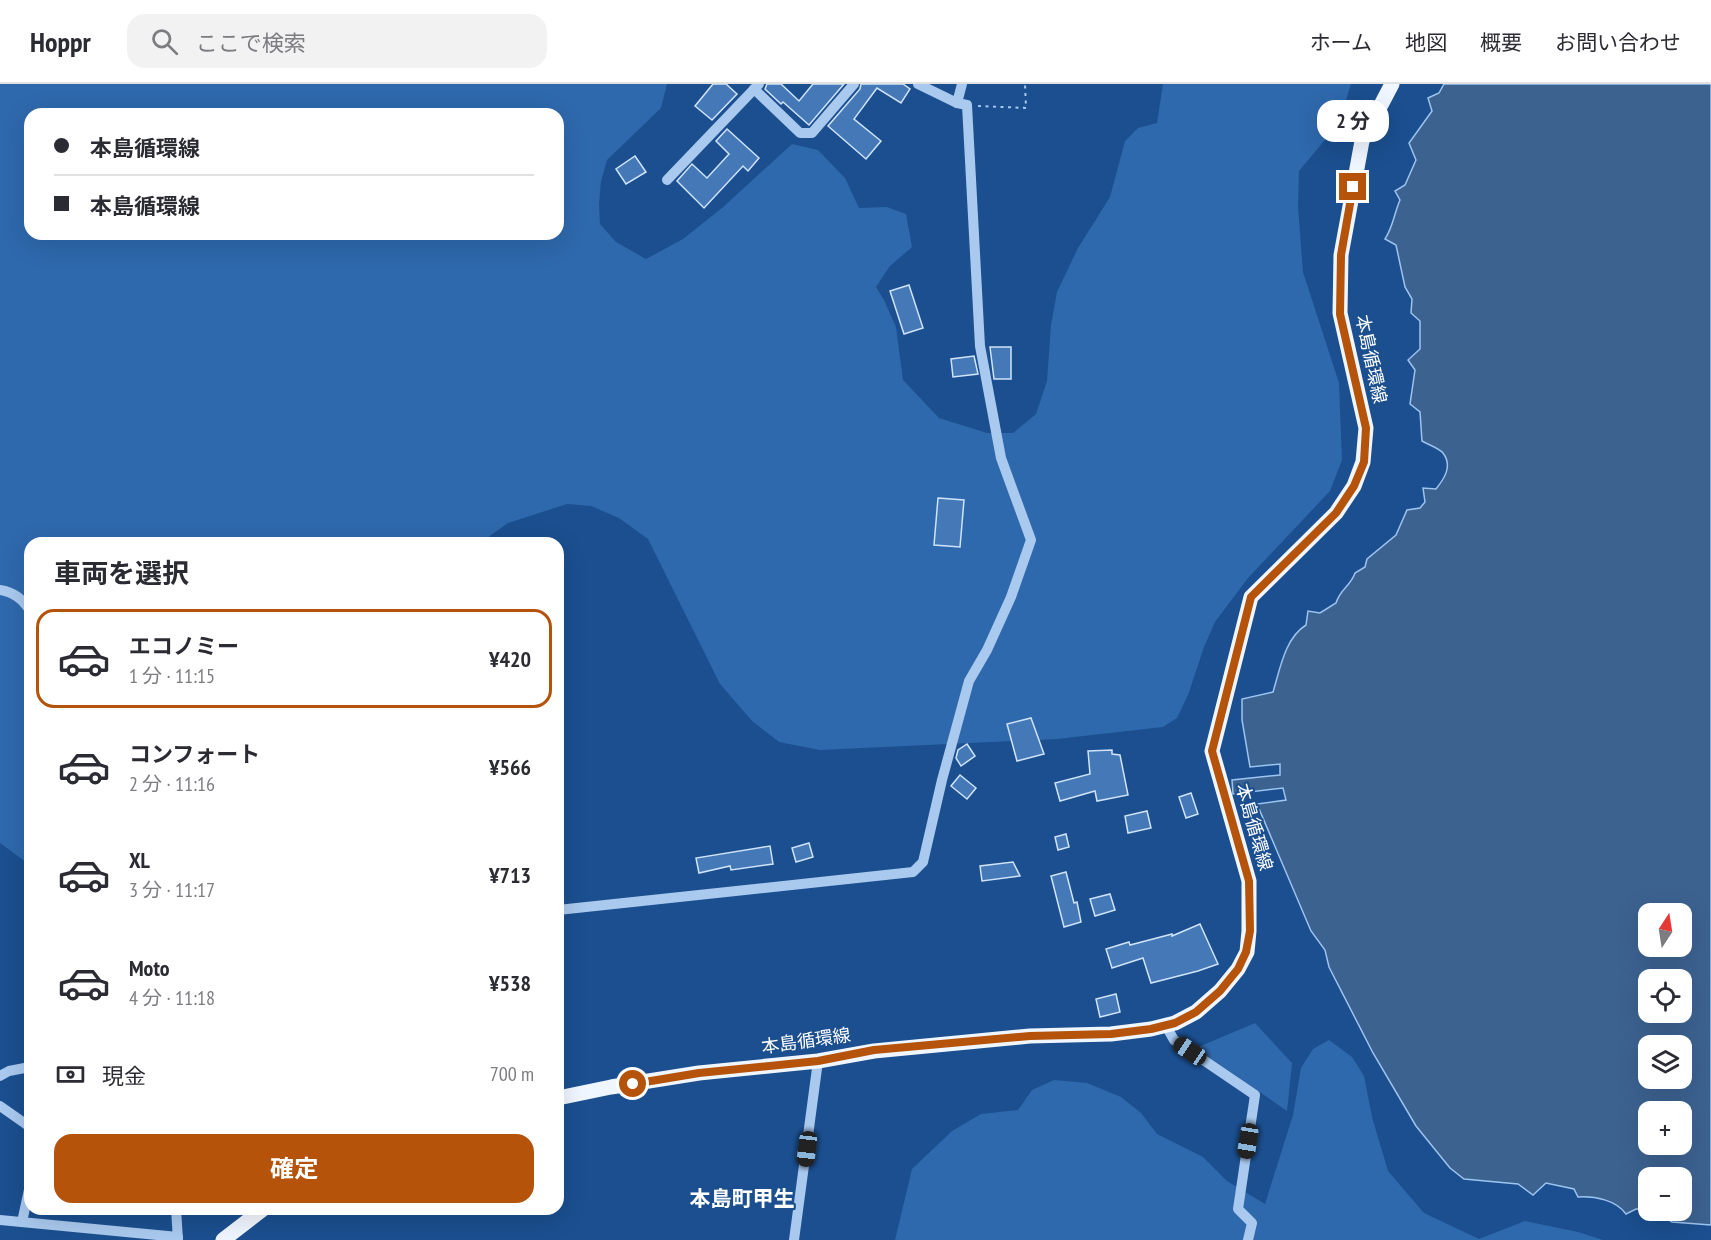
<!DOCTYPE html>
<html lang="ja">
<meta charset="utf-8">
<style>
:root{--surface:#fff;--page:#f2f2f3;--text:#2b2b33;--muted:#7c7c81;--line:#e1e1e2;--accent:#b45309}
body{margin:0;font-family:"PT Sans Narrow","Noto Sans JP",sans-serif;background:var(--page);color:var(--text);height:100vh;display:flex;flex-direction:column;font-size:22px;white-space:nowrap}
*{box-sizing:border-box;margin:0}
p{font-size:20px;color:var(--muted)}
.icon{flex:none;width:33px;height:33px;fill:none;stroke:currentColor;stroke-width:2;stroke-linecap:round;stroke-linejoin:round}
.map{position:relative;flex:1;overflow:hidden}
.details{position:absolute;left:24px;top:453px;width:540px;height:678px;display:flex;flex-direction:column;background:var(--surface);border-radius:18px;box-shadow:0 6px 24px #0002}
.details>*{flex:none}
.hud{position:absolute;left:24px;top:24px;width:540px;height:132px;border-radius:18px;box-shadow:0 6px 24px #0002;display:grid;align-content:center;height:132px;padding:0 30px;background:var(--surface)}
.needle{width:39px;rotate:12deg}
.controls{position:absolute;left:1638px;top:819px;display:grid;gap:12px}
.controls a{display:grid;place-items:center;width:54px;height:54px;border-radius:12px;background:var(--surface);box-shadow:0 6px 24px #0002;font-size:30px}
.end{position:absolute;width:27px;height:27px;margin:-14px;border:8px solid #b45309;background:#fff;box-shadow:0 0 0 3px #fff}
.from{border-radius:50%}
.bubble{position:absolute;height:42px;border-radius:18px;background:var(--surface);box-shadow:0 6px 24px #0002;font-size:20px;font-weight:700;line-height:42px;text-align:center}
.car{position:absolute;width:18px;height:36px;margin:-18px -9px;border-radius:8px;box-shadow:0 0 4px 2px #0007;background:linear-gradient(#222 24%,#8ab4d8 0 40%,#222 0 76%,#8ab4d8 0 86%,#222 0)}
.hud b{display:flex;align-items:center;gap:21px;height:57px;font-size:22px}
.hud b+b{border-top:2px solid var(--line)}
.hud i{width:15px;height:15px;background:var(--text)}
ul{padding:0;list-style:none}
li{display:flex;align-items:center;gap:18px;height:99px;margin:0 12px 9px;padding:0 18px;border:3px solid transparent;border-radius:18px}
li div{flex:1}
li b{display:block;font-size:22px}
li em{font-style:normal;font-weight:700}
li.on{border-color:var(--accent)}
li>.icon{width:54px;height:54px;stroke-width:1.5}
h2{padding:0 30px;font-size:27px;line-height:72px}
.pay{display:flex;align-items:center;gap:15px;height:66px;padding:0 30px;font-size:22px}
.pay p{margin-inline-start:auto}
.button{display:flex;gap:12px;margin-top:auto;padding:12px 30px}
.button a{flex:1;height:69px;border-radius:18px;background:var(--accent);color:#fff;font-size:24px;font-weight:700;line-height:69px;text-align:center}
header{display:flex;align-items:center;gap:36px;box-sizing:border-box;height:84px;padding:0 30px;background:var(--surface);border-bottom:2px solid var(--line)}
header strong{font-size:28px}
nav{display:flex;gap:33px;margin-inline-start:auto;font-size:21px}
.search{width:420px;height:54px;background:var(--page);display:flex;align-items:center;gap:15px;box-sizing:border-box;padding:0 21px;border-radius:18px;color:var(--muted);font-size:22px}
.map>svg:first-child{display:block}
.green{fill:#2e69ad;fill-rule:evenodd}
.water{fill:#3c6290;stroke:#9cc4f0;stroke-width:1.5;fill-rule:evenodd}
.building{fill:#4478b7;stroke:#cfe3fa;stroke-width:1.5}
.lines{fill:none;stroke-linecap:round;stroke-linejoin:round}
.path{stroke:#a9c9ee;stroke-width:2;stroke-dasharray:3 4.5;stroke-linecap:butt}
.minor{stroke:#a9c9ee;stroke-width:10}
.major{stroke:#f0f6ff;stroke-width:15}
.route{stroke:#b45309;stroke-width:8}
.labels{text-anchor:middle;stroke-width:4.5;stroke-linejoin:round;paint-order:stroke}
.street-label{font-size:18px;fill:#fff;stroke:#1b4f8f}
.quarter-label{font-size:21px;font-weight:bold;fill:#fff;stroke:#1b4f8f}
</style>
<header>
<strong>Hoppr</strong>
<div class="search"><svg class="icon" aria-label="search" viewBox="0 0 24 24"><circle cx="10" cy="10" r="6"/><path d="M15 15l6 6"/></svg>ここで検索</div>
<nav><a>ホーム</a><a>地図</a><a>概要</a><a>お問い合わせ</a></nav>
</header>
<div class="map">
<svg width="1711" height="1156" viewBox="0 0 1711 1156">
<rect width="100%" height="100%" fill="#1b4f8f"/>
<g class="green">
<path d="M 0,0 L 667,0 L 661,24 L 607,76 L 601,97 L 599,120 L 600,140 L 616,158 L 646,175 L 683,155 L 722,124 L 792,60 L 818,66 L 845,94 L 859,124 L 887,123 L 906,130 L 912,163 L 890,182 L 876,203 L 884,216 L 896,243 L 903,296 L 939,334 L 987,349 L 1013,349 L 1036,330 L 1047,297 L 1051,241 L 1057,208 L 1078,164 L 1110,113 L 1125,57 L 1138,44 L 1157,39 L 1163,0 L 1351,0 L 1339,39 L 1299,87 L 1298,123 L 1303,188 L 1339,299 L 1342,376 L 1330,407 L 1248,494 L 1215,538 L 1204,563 L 1188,611 L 1177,634 L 1163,643 L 1057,655 L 820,666 L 779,658 L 752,637 L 720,600 L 648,455 L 619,434 L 591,422 L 567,420 L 508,439 L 491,451 L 483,459 L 30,459 L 30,781 L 0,759 ZM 30,30 L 558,30 L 558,150 L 30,150 Z"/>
<polygon points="1255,939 1292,979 1287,1027 1196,964"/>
<polygon points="1329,956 1352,973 1364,992 1372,1033 1388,1087 1424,1129 1479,1155 1525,1137 1578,1148 1603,1156 895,1156 912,1085 952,1047 981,1030 1018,1026 1032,1006 1054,996 1087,999 1121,1013 1141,1029 1157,1050 1203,1073 1227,1097 1265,1120 1293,1031 1301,984 1313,965"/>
</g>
<path class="water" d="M 1444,0 L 1711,0 L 1711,1141 L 1672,1138 L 1656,1127 L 1682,1126 L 1682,1094 L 1648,1094 L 1648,1125 L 1636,1125 L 1626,1130 C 1616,1116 1595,1112 1578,1113 L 1574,1105 L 1546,1099 L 1533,1111 L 1518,1100 L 1464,1095 L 1450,1084 L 1416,1042 L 1373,969 L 1329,883 L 1325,866 L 1311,847 L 1257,720 L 1286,716 L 1283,704 L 1233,710 L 1232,696 L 1280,691 L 1280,680 L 1250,683 L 1242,636 L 1242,615 L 1273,608 C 1280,585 1285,554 1306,541 L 1308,527 L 1320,529 L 1336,519 C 1341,504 1350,503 1355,489 L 1365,483 L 1367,475 L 1396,451 L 1407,426 L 1420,424 L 1425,418 L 1423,404 L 1436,405 C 1444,395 1453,382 1443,369 C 1439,364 1427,360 1422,357 L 1420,328 L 1410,320 L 1415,286 L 1408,276 L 1420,265 L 1420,237 L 1411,229 L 1412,215 L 1405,203 L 1396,161 L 1385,155 C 1393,143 1394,130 1400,116 L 1395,107 L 1405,101 L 1416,76 L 1409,59 L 1432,27 L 1428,14 L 1439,9 ZM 1648,830 L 1682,830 L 1682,862 L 1648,862 ZM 1648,896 L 1682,896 L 1682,928 L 1648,928 ZM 1648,962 L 1682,962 L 1682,994 L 1648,994 ZM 1648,1028 L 1682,1028 L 1682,1060 L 1648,1060 Z"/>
<g class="building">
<polygon points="713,0 726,0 737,10 712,36 695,22"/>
<polygon points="767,0 781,0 799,17 813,0 844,0 809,41 783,18 781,20 765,5"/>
<polygon points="861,0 903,0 910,5 901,19 877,4 854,35 881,57 866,75 828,42 860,5"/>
<polygon points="727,45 759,74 748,87 743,82 704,124 677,97 692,80 707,94 729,70 716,57"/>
<polygon points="635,72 646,88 626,100 616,85"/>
<polygon points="909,201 923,244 904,250 890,207"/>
<polygon points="990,263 1011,263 1011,295 994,295"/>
<polygon points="974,272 978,290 953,293 951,275"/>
<polygon points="938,414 964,416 960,463 934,461"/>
<polygon points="1031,634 1044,670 1017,677 1007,640"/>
<polygon points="967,660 975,672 961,682 956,674 958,666"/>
<polygon points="1112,666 1112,670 1120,671 1128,711 1097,717 1095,707 1060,717 1055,699 1090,690 1088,667"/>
<polygon points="960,691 976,704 967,715 951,702"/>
<polygon points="1191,709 1198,730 1186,734 1179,713"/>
<polygon points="1147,727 1151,744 1128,749 1125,732"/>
<polygon points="1066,750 1069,763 1058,766 1055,753"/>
<polygon points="809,759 813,773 796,778 792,764"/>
<polygon points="770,762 773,780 731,786 730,782 699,789 696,774"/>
<polygon points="1013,778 1020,792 982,797 980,782"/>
<polygon points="1066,788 1074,819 1077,818 1081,838 1064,843 1051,792"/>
<polygon points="1110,810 1115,826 1095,832 1090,815"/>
<polygon points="1200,840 1218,880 1198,887 1151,899 1143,874 1112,884 1106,865 1129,858 1130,861 1172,850 1172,852"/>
<polygon points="1116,910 1120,928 1100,933 1096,915"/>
</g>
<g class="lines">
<polyline class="path" points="978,22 1026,24 1025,0"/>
<g class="minor">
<polyline points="754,5 800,49 812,49 854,0"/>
<polyline points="957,19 962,0"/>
<polyline points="667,96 759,0"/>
<path d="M 0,506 C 13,508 23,515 30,527"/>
<polyline points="558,826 913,788 923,778 942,696 969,597 987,566 1011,513 1031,456 1001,374 980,262 967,21 957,19 918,0"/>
<polyline points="1166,942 1174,956 1255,1011 1238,1125 1252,1139 1248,1156"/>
<polyline points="0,992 9,987 30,983"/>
<polyline points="0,1022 30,1043"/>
<polyline points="176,1125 178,1156"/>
<polyline points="0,1136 178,1153"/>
<polyline points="22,1138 30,1101"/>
<polyline points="794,1156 818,977"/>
</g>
<g class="major">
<polyline points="558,1014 611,1003 699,989 818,977 874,967 1030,952 1111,950 1151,945 1175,939 1196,928 1220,907 1238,885 1247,868 1249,847 1249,797 1212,667 1251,513 1336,429 1354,402 1363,378 1366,344 1340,229 1341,171 1362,57 1392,0"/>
<polyline points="223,1156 263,1125"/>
</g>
</g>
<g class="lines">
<polyline class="route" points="633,1000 699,989 818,977 874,966 1030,952 1111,950 1151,945 1175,939 1196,928 1220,907 1238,885 1246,868 1250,847 1249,797 1212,667 1251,513 1336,429 1354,402 1364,378 1366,344 1340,230 1341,171 1353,103"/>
</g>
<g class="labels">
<g class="street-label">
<text transform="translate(1371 275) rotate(78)" y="6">本島循環線</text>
<text transform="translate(1254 743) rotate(74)" y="6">本島循環線</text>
<text transform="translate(806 957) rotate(-8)" y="6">本島循環線</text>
</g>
<g class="quarter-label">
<text x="742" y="1122">本島町甲生</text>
</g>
</g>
</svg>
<div class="controls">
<a><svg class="needle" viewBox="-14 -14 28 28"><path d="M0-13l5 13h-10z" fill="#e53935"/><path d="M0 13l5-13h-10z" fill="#7c7c81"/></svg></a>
<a><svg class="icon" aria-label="locate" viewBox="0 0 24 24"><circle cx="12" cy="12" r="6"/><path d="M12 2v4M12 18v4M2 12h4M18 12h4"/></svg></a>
<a><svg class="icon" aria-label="layers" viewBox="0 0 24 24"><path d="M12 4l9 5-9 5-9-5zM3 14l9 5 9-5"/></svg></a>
<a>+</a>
<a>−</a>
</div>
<i class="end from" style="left:633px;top:1000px"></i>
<i class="end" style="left:1353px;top:103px"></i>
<div class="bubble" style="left:1317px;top:16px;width:72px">2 分</div>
<i class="car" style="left:1190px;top:967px;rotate:304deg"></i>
<i class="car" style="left:1248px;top:1057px;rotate:189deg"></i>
<i class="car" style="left:807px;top:1065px;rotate:187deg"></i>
<div class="hud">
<b><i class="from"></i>本島循環線</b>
<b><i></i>本島循環線</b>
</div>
<section class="details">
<h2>車両を選択</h2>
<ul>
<li class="on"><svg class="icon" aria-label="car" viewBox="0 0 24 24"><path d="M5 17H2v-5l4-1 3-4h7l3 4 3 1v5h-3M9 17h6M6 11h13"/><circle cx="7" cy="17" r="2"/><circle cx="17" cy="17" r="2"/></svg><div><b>エコノミー</b><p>1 分 · 11:15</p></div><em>¥420</em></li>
<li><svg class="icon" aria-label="car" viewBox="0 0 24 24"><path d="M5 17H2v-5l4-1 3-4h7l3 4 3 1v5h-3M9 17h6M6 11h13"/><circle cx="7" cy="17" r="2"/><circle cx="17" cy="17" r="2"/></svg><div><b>コンフォート</b><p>2 分 · 11:16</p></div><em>¥566</em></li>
<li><svg class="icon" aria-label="car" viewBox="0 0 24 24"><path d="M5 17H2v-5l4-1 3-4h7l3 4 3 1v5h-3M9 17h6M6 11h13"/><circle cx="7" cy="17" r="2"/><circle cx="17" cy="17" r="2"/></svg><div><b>XL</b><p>3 分 · 11:17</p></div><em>¥713</em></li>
<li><svg class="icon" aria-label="car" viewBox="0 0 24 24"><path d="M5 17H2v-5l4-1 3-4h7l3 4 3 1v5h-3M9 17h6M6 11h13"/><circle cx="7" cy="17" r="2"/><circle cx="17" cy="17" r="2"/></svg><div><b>Moto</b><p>4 分 · 11:18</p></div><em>¥538</em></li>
</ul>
<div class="pay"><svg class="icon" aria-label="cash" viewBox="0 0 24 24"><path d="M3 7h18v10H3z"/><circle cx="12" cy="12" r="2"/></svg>現金<p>700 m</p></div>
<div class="button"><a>確定</a></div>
</section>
</div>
